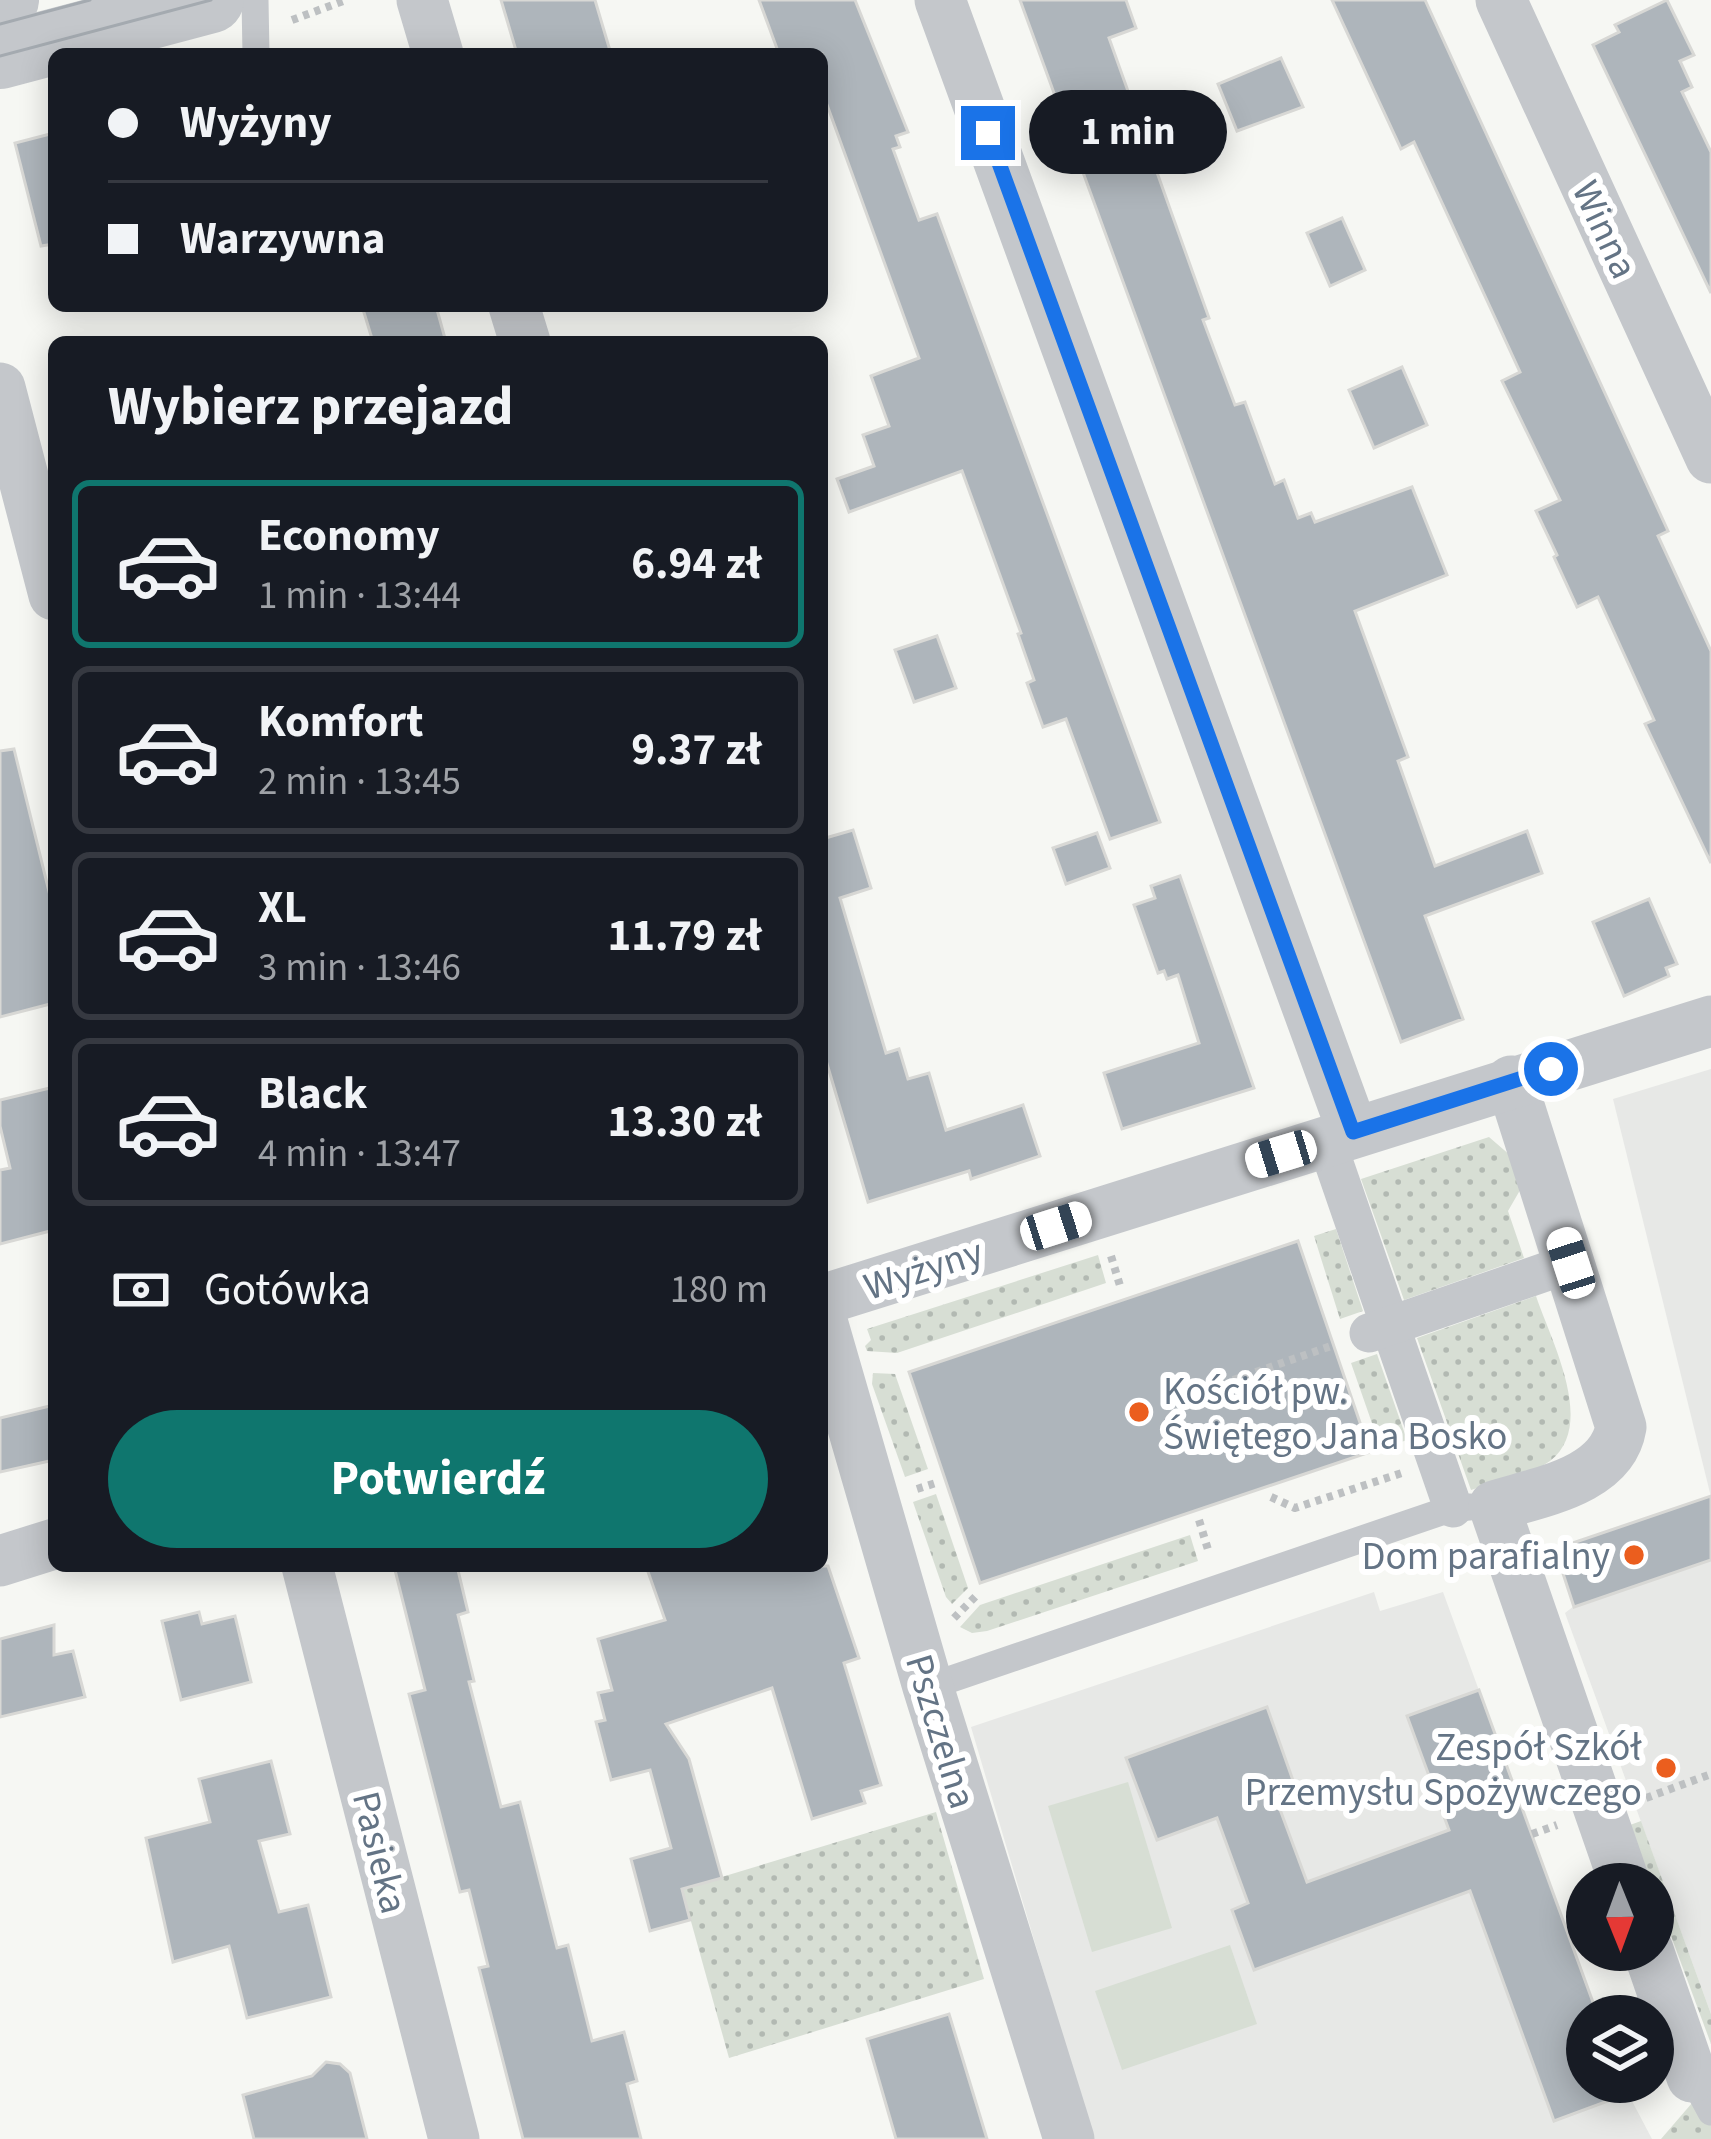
<!DOCTYPE html>
<html lang="pl">
<meta charset="utf-8">
<style>
:root{--surface:#171b24;--page:#242831;--text:#f1f3f6;--muted:#9ea1a6;--line:#363941;--accent:#0f766e}
body{margin:0;font-family:"Source Sans 3",sans-serif;background:var(--page);color:var(--text);height:100vh;display:flex;flex-direction:column;font-size:45px;white-space:nowrap}
*{box-sizing:border-box;margin:0}
p{font-size:39px;color:var(--muted)}
.icon{flex:none;width:66px;height:66px;fill:none;stroke:currentColor;stroke-width:2;stroke-linecap:round;stroke-linejoin:round}
.map{position:relative;flex:1;overflow:hidden}
.drawer{position:absolute;left:48px;top:336px;width:780px;height:1236px;display:flex;flex-direction:column;background:var(--surface);border-radius:18px;box-shadow:0 6px 30px #0003}
.drawer>*{flex:none}
.banner{position:absolute;left:48px;top:48px;width:780px;height:264px;border-radius:18px;box-shadow:0 6px 30px #0003;display:grid;align-content:center;height:264px;padding:0 60px;background:var(--surface)}
.needle{width:78px;rotate:179deg}
.tools{position:absolute;left:1566px;top:1863px;display:grid;gap:24px}
.tools a{display:grid;place-items:center;width:108px;height:108px;border-radius:50%;background:var(--surface);box-shadow:0 6px 30px #0003;font-size:60px}
.end{position:absolute;width:54px;height:54px;margin:-27px;border:15px solid #1a73e8;background:#fff;box-shadow:0 0 0 6px #fff}
.from{border-radius:50%}
.bubble{position:absolute;height:84px;border-radius:42px;background:var(--surface);box-shadow:0 6px 30px #0003;font-size:39px;font-weight:700;line-height:84px;text-align:center}
.car{position:absolute;width:36px;height:72px;margin:-36px -18px;border-radius:15px;box-shadow:0 0 9px 3px #0007;background:linear-gradient(#fff 24%,#345 0 40%,#fff 0 76%,#345 0 86%,#fff 0)}
.banner b{display:flex;align-items:center;gap:42px;height:114px;font-size:45px}
.banner b+b{border-top:3px solid var(--line)}
.banner i{width:30px;height:30px;background:var(--text)}
ul{padding:0;list-style:none}
li{display:flex;align-items:center;gap:36px;height:168px;margin:0 24px 18px;padding:0 36px;border:6px solid var(--line);border-radius:18px}
li div{flex:1}
li b{display:block;font-size:45px}
li em{font-style:normal;font-weight:700}
li.current{border-color:var(--accent)}
li>.icon{width:108px;height:108px;stroke-width:1.5}
h2{padding:0 60px;font-size:54px;line-height:144px}
.pay{display:flex;align-items:center;gap:30px;height:132px;padding:0 60px;font-size:45px}
.pay p{margin-inline-start:auto}
.primary-button{display:flex;gap:24px;margin-top:auto;padding:24px 60px}
.primary-button a{flex:1;height:138px;border-radius:72px;background:var(--accent);color:#fff;font-size:48px;font-weight:700;line-height:138px;text-align:center}
.map>svg:first-child{display:block}
.built{fill:#e7e8e6}
.grass{fill:url(#grass-dots)}
.park{fill:#d7ded4}
.building{fill:#aeb5bb;stroke:#d8d8d5;stroke-width:3}
.lines{fill:none;stroke-linecap:round;stroke-linejoin:round}
.path{stroke:#bdc0c2;stroke-width:8;stroke-dasharray:6 6;stroke-linecap:butt}
.service{stroke:#c4c7cb;stroke-width:27}
.pedestrian{stroke:#c4c7cb;stroke-width:39}
.minor{stroke:#c4c7cb;stroke-width:51}
.tertiary{stroke:#c4c7cb;stroke-width:66}
.tram{stroke:#a4aab0;stroke-width:3}
.route{stroke:#1a73e8;stroke-width:15}
.poi-dot{fill:#eb5e1e;stroke:#fff;stroke-width:4.5}
.labels{text-anchor:middle;stroke-width:12;stroke-linejoin:round;paint-order:stroke}
.street-label{font-size:39px;fill:#647485;stroke:#fff}
.poi-label{font-size:39px;fill:#647485;stroke:#fff;text-anchor:end}
</style>
<div class="map">
<svg width="1711" height="2139" viewBox="0 0 1711 2139">
<defs>
<pattern id="grass-dots" width="8" height="8" patternUnits="userSpaceOnUse" patternTransform="scale(3)"><rect width="8" height="8" fill="#d7ded4"/><path d="M2 2h.1M6 6h.1" fill="none" stroke="#b2b9b2" stroke-width="1.8" stroke-linecap="round"/></pattern>
</defs>
<rect width="100%" height="100%" fill="#f6f7f3"/>
<g class="built">
<polygon points="1711,1069 1711,1497 1613,1099"/>
<polygon points="1706,1498 1711,1513 1711,2014 1565,1613 1574,1606 1555,1549"/>
<polygon points="1374,1592 1380,1611 1443,1592 1598,2016 1587,2016 1587,2082 1622,2082 1652,2139 1093,2139 971,1727"/>
</g>
<g class="grass">
<polygon points="1489,1137 1511,1156 1523,1185 1508,1211 1524,1258 1404,1300 1361,1179"/>
<polygon points="1336,1229 1363,1311 1340,1319 1314,1236"/>
<polygon points="1098,1255 1106,1283 897,1353 867,1351 865,1346 871,1340 867,1329"/>
<path d="M 1536,1296 C 1551,1341 1597,1425 1550,1461 C 1529,1476 1495,1482 1471,1490 L 1417,1338 Z"/>
<polygon points="1377,1354 1407,1440 1381,1449 1351,1363"/>
<polygon points="873,1373 895,1374 928,1469 905,1477 872,1384"/>
<polygon points="936,1494 968,1588 952,1604 946,1597 913,1502"/>
<polygon points="1190,1535 1198,1561 987,1631 972,1633 960,1627 980,1605"/>
<polygon points="936,1812 984,1979 729,2058 682,1889"/>
<polygon points="1641,1821 1711,2014 1711,2044 1630,1825"/>
<polygon points="1711,2081 1711,2139 1661,2139"/>
</g>
<g class="park">
<polygon points="1128,1782 1172,1928 1092,1952 1048,1806"/>
<polygon points="1230,1945 1257,2024 1122,2070 1095,1991"/>
</g>
<g class="building">
<polygon points="501,0 595,0 611,54 517,54"/>
<polygon points="759,0 855,0 908,132 896,136 900,147 893,149 919,220 937,214 1160,822 1110,839 1066,719 1043,727 1027,683 1034,680 1018,634 1021,633 962,471 849,512 837,479 874,466 863,435 889,426 871,376 919,358 822,91 822,54 779,54"/>
<polygon points="1020,0 1126,0 1136,28 1109,38 1209,318 1203,320 1235,405 1245,402 1275,484 1284,480 1298,518 1311,513 1315,522 1412,487 1447,575 1355,611 1408,757 1398,761 1435,866 1527,831 1542,873 1425,916 1463,1019 1401,1042"/>
<polygon points="1332,0 1425,0 1668,531 1658,536 1711,651 1711,863 1645,724 1654,720 1598,597 1577,607 1554,557 1557,555 1536,511 1560,500 1502,381 1520,372 1414,142 1401,149"/>
<polygon points="1667,0 1694,55 1680,61 1692,87 1682,92 1711,152 1711,293 1593,45 1619,32 1615,25"/>
<polygon points="1281,58 1303,107 1237,131 1218,84"/>
<polygon points="54,133 54,244 41,246 15,143"/>
<polygon points="1342,218 1365,270 1330,286 1307,233"/>
<polygon points="362,306 436,306 446,342 373,342"/>
<polygon points="1402,367 1427,425 1374,448 1349,390"/>
<polygon points="937,636 956,688 914,702 895,650"/>
<polygon points="14,749 54,912 54,1003 0,1017 0,751"/>
<polygon points="853,830 871,888 840,898 886,1053 899,1049 908,1079 929,1073 946,1130 1023,1105 1040,1156 971,1179 969,1171 868,1202 822,1047 822,839"/>
<polygon points="1097,833 1110,868 1066,884 1053,848"/>
<polygon points="1180,876 1254,1088 1122,1129 1104,1073 1199,1043 1178,975 1167,979 1164,971 1158,973 1134,905 1155,898 1151,886"/>
<polygon points="1649,899 1677,964 1666,968 1669,976 1624,996 1593,922"/>
<polygon points="54,1087 54,1230 0,1244 0,1170 10,1168 0,1126 0,1100"/>
<polygon points="1298,1241 1370,1452 980,1583 909,1372"/>
<polygon points="54,1405 54,1460 0,1472 0,1418"/>
<polygon points="1711,1496 1711,1560 1574,1607 1555,1549"/>
<polygon points="394,1566 457,1566 468,1612 458,1615 474,1681 469,1682 501,1807 520,1802 557,1948 568,1945 592,2041 624,2032 637,2081 627,2084 641,2139 523,2139 479,1968 488,1966 469,1890 460,1892 409,1694 425,1690"/>
<polygon points="646,1566 828,1566 859,1658 844,1663 881,1785 861,1791 865,1803 812,1819 772,1688 666,1724 689,1759 722,1878 682,1889 690,1920 650,1931 631,1859 671,1848 650,1770 611,1780 596,1722 605,1720 598,1693 612,1690 598,1639 665,1620"/>
<polygon points="199,1612 202,1624 235,1616 251,1682 181,1700 162,1621"/>
<polygon points="54,1625 54,1655 73,1651 85,1697 0,1717 0,1639"/>
<polygon points="1479,1690 1598,2016 1587,2016 1587,2082 1622,2082 1627,2094 1554,2121 1470,1891 1254,1970 1232,1910 1248,1903 1217,1818 1157,1840 1126,1758 1267,1707 1296,1789 1275,1796 1307,1882 1449,1830 1407,1716"/>
<polygon points="271,1761 290,1834 259,1841 279,1912 308,1905 331,1997 247,2018 229,1946 173,1962 146,1838 210,1822 199,1779"/>
<polygon points="949,2014 987,2139 896,2139 867,2039"/>
<polygon points="326,2062 340,2064 350,2073 367,2139 254,2139 243,2095 312,2076"/>
</g>
<g class="lines">
<g class="path">
<polyline points="292,20 346,0"/>
<polyline points="1111,1256 1121,1289"/>
<polyline points="1233,1380 1334,1345"/>
<polyline points="917,1489 939,1482"/>
<polyline points="1271,1497 1295,1508 1402,1473"/>
<polyline points="1199,1520 1209,1553"/>
<polyline points="954,1618 977,1595"/>
<polyline points="1646,1798 1711,1774"/>
<polyline points="1532,1834 1557,1825"/>
</g>
<g class="service">
<polyline points="255,0 256,54"/>
<polyline points="928,1687 1453,1508 1470,1507"/>
<polyline points="1692,2077 1711,2112"/>
</g>
<g class="pedestrian">
<polyline points="1326,1140 1453,1508"/>
<polyline points="1369,1333 1571,1263"/>
</g>
<g class="minor">
<polyline points="422,0 438,54"/>
<polyline points="940,0 1353,1132"/>
<polyline points="1501,0 1711,458"/>
<polyline points="514,306 525,342"/>
<polyline points="0,388 54,595"/>
<path d="M 1511,1081 L 1621,1427 C 1612,1481 1539,1492 1494,1506 L 1625,1884"/>
<polyline points="822,1300 1711,1021"/>
<polyline points="822,1321 928,1687 1069,2139"/>
<polyline points="0,1561 54,1544"/>
<polyline points="307,1566 454,2139"/>
<polyline points="1648,1950 1692,2077"/>
</g>
<g class="tertiary">
<polyline points="0,2 6,0"/>
<polyline points="0,56 211,0"/>
</g>
<g class="tram">
<polyline points="0,24 90,0"/>
<polyline points="0,56 211,0"/>
</g>
</g>
<g class="lines">
<polyline class="route" points="988,133 1353,1132 1551,1069"/>
</g>
<g class="poi-dot">
<circle cx="1139" cy="1412" r="12"/>
<circle cx="1634" cy="1555" r="12"/>
<circle cx="1666" cy="1768" r="12"/>
</g>
<g class="labels">
<g class="street-label">
<text transform="translate(1606 229) rotate(65)" y="14">Winna</text>
<text transform="translate(923 1268) rotate(-18)" y="14">Wyżyny</text>
<text transform="translate(942 1731) rotate(73)" y="14">Pszczelna</text>
<text transform="translate(381 1852) rotate(76)" y="14">Pasieka</text>
</g>
<g class="poi-label">
<text x="1163" y="1404" text-anchor="start">Kościół pw.<tspan x="1163" dy="45">Świętego Jana Bosko</tspan></text>
<text x="1610" y="1569">Dom parafialny</text>
<text x="1642" y="1760">Zespół Szkół<tspan x="1642" dy="45">Przemysłu Spożywczego</tspan></text>
</g>
</g>
</svg>
<div class="tools">
<a><svg class="needle" viewBox="-14 -14 28 28"><path d="M0-13l5 13h-10z" fill="#e53935"/><path d="M0 13l5-13h-10z" fill="#9ea1a6"/></svg></a>
<a><svg class="icon" aria-label="layers" viewBox="0 0 24 24"><path d="M12 4l9 5-9 5-9-5zM3 14l9 5 9-5"/></svg></a>
</div>
<i class="end from" style="left:1551px;top:1069px"></i>
<i class="end" style="left:988px;top:133px"></i>
<div class="bubble" style="left:1029px;top:90px;width:198px">1 min</div>
<i class="car" style="left:1281px;top:1154px;rotate:253deg"></i>
<i class="car" style="left:1056px;top:1226px;rotate:72deg"></i>
<i class="car" style="left:1571px;top:1263px;rotate:342deg"></i>
<div class="banner">
<b><i class="from"></i>Wyżyny</b>
<b><i></i>Warzywna</b>
</div>
<section class="drawer">
<h2>Wybierz przejazd</h2>
<ul>
<li class="current"><svg class="icon" aria-label="car" viewBox="0 0 24 24"><path d="M5 17H2v-5l4-1 3-4h7l3 4 3 1v5h-3M9 17h6M6 11h13"/><circle cx="7" cy="17" r="2"/><circle cx="17" cy="17" r="2"/></svg><div><b>Economy</b><p>1 min · 13:44</p></div><em>6.94 zł</em></li>
<li><svg class="icon" aria-label="car" viewBox="0 0 24 24"><path d="M5 17H2v-5l4-1 3-4h7l3 4 3 1v5h-3M9 17h6M6 11h13"/><circle cx="7" cy="17" r="2"/><circle cx="17" cy="17" r="2"/></svg><div><b>Komfort</b><p>2 min · 13:45</p></div><em>9.37 zł</em></li>
<li><svg class="icon" aria-label="car" viewBox="0 0 24 24"><path d="M5 17H2v-5l4-1 3-4h7l3 4 3 1v5h-3M9 17h6M6 11h13"/><circle cx="7" cy="17" r="2"/><circle cx="17" cy="17" r="2"/></svg><div><b>XL</b><p>3 min · 13:46</p></div><em>11.79 zł</em></li>
<li><svg class="icon" aria-label="car" viewBox="0 0 24 24"><path d="M5 17H2v-5l4-1 3-4h7l3 4 3 1v5h-3M9 17h6M6 11h13"/><circle cx="7" cy="17" r="2"/><circle cx="17" cy="17" r="2"/></svg><div><b>Black</b><p>4 min · 13:47</p></div><em>13.30 zł</em></li>
</ul>
<div class="pay"><svg class="icon" aria-label="cash" viewBox="0 0 24 24"><path d="M3 7h18v10H3z"/><circle cx="12" cy="12" r="2"/></svg>Gotówka<p>180 m</p></div>
<div class="primary-button"><a>Potwierdź</a></div>
</section>
</div>
